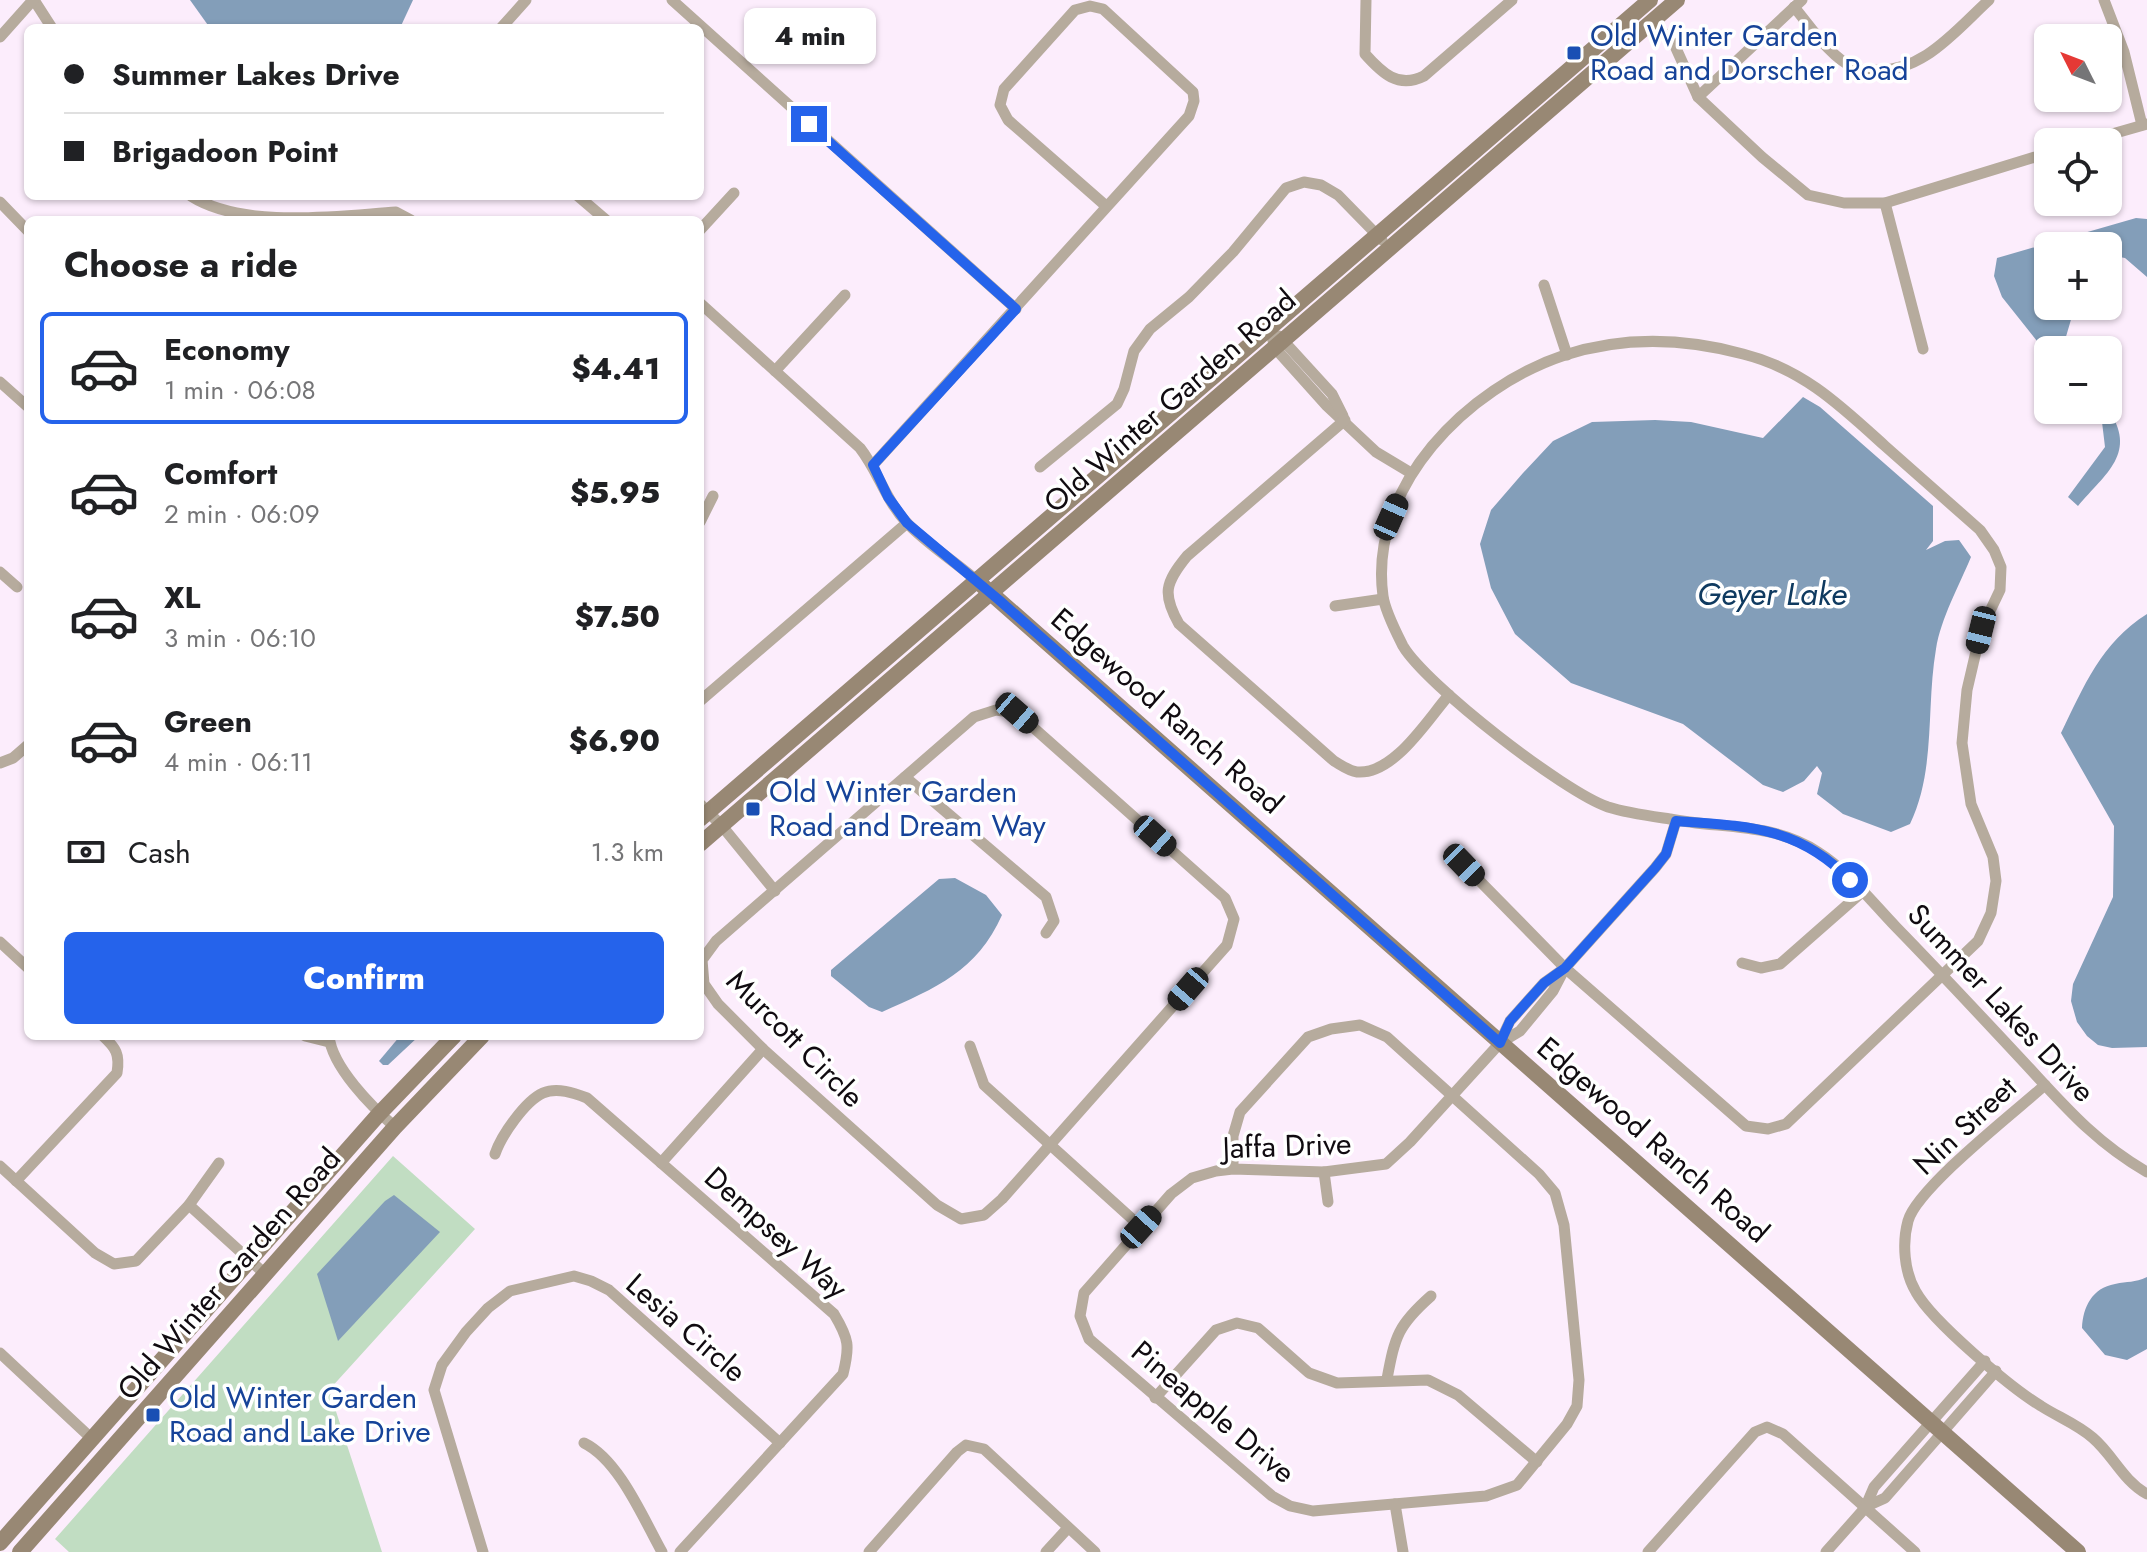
<!DOCTYPE html>
<meta charset="utf-8">
<style>
:root{--surface:#fff;--page:#f6f6f6;--text:#202124;--muted:#757577;--line:#e0e0e0;--accent:#2563eb}
body{margin:0;font-family:Jost,sans-serif;background:var(--page);color:var(--text);height:100vh;display:flex;flex-direction:column;font-size:30px;white-space:nowrap}
*{box-sizing:border-box;margin:0}
p{font-size:26px;color:var(--muted)}
.icon{flex:none;width:44px;height:44px;fill:none;stroke:currentColor;stroke-width:2;stroke-linecap:round;stroke-linejoin:round}
.map{position:relative;flex:1;overflow:hidden}
.drawer{position:absolute;left:24px;top:216px;width:680px;height:824px;display:flex;flex-direction:column;background:var(--surface);border-radius:12px;box-shadow:0 2px 6px #0004}
.drawer>*{flex:none}
.guide{position:absolute;left:24px;top:24px;width:680px;height:176px;border-radius:12px;box-shadow:0 2px 6px #0004;display:grid;align-content:center;height:176px;padding:0 40px;background:var(--surface)}
.needle{width:52px;rotate:312deg}
.fabs{position:absolute;left:2034px;top:24px;display:grid;gap:16px}
.fabs a{display:grid;place-items:center;width:88px;height:88px;border-radius:12px;background:var(--surface);box-shadow:0 2px 6px #0004;font-size:40px}
.end{position:absolute;width:36px;height:36px;margin:-18px;border:10px solid #2563eb;background:#fff;box-shadow:0 0 0 4px #fff}
.from{border-radius:50%}
.bubble{position:absolute;height:56px;border-radius:12px;background:var(--surface);box-shadow:0 2px 6px #0004;font-size:26px;font-weight:800;line-height:56px;text-align:center}
.car{position:absolute;width:24px;height:48px;margin:-24px -12px;border-radius:10px;box-shadow:0 0 6px 2px #0007;background:linear-gradient(#222 24%,#8ab4d8 0 40%,#222 0 76%,#8ab4d8 0 86%,#222 0)}
.guide b{display:flex;align-items:center;gap:28px;height:76px;font-size:30px}
.guide b+b{border-top:2px solid var(--line)}
.guide i{width:20px;height:20px;background:var(--text)}
ul{padding:0;list-style:none}
li{display:flex;align-items:center;gap:24px;height:112px;margin:0 16px 12px;padding:0 24px;border:4px solid transparent;border-radius:12px}
li div{flex:1}
li b{display:block;font-size:30px}
li em{font-style:normal;font-weight:800}
li.on{border-color:var(--accent)}
li>.icon{width:72px;height:72px;stroke-width:1.5}
h2{padding:0 40px;font-size:36px;line-height:96px}
.pay{display:flex;align-items:center;gap:20px;height:88px;padding:0 40px;font-size:30px}
.pay p{margin-inline-start:auto}
.cta{display:flex;gap:16px;margin-top:auto;padding:16px 40px}
.cta a{flex:1;height:92px;border-radius:12px;background:var(--accent);color:#fff;font-size:32px;font-weight:800;line-height:92px;text-align:center}
.map>svg:first-child{display:block}
.green{fill:#c1ddc2}
.water{fill:#839eb9}
.lines{fill:none;stroke-linecap:round;stroke-linejoin:round}
.street{stroke:#b6ab9d;stroke-width:11}
.secondary{stroke:#988874;stroke-width:16}
.route{stroke:#2563eb;stroke-width:10}
.transit-dot{fill:#1a4fb4;stroke:#fff;stroke-width:3}
.labels{text-anchor:middle;stroke-width:7;stroke-linejoin:round;paint-order:stroke}
.transit-label{font-size:30px;fill:#164399;stroke:#fff;text-anchor:start}
.street-label{font-size:30px;fill:#100b10;stroke:#fff}
.water-label{font-size:32px;font-style:italic;fill:#0f3a60;stroke:#fff}
</style>
<div class="map">
<svg width="2147" height="1552" viewBox="0 0 2147 1552">
<rect width="100%" height="100%" fill="#fcedfc"/>
<polygon class="green" points="393,1156 475,1229 329,1390 382,1552 69,1552 55,1539"/>
<g class="water">
<polygon points="190,0 413,0 400,28 210,28"/>
<polygon points="2136,218 2147,219 2147,277 2125,258 2108,255 2108,246 2048,246 2048,306 2075,306 2065,340 2067,350 2048,350 2048,355 2002,297 1994,276 1997,258"/>
<path d="M 1803,397 L 1820,407 L 1933,506 L 1933,541 L 1926,550 L 1945,541 L 1959,540 L 1971,557 C 1959,586 1941,618 1936,649 C 1926,707 1936,770 1910,824 L 1891,832 L 1843,814 L 1817,794 L 1822,773 L 1817,766 L 1804,781 L 1783,792 L 1763,785 L 1683,724 L 1571,683 L 1515,634 L 1491,588 L 1480,544 L 1491,510 L 1523,473 L 1553,441 L 1592,422 L 1655,420 L 1691,422 L 1763,438 Z"/>
<path d="M 2108,409 C 2138,453 2106,473 2078,506 L 2068,497 L 2105,447 L 2102,422 L 2092,410 Z"/>
<path d="M 2147,614 L 2147,1047 L 2112,1048 L 2098,1045 L 2087,1036 L 2077,1022 L 2071,1001 L 2073,984 L 2113,897 L 2114,826 L 2061,733 C 2084,686 2101,643 2147,614 Z"/>
<path d="M 955,878 L 986,895 L 1002,915 C 977,971 936,988 882,1012 L 869,1007 L 831,976 L 831,970 L 939,879 Z"/>
<polygon points="400,1036 419,1036 388,1065 383,1065 379,1061"/>
<polygon points="394,1195 440,1232 338,1341 317,1274 385,1201"/>
<path d="M 2147,1277 L 2147,1349 L 2127,1360 L 2105,1355 L 2082,1328 C 2083,1307 2092,1288 2115,1284 C 2128,1281 2134,1283 2147,1277 Z"/>
</g>
<g class="lines">
<g class="street">
<polyline points="34,0 52,28"/>
<polyline points="672,0 1016,309"/>
<path d="M 1366,0 L 1365,54 C 1382,73 1398,89 1424,76 L 1512,0"/>
<polyline points="2104,0 2124,52 2142,125"/>
<path d="M 1794,7 C 1811,27 1829,56 1854,68 C 1859,70 1866,70 1872,70 C 1922,74 1955,31 1989,0"/>
<polyline points="1653,21 1675,46 1698,97 1762,157 1808,195 1844,203 1885,203 2048,153"/>
<polyline points="501,28 526,0"/>
<polyline points="0,37 33,0"/>
<polyline points="1698,97 1802,0"/>
<polyline points="2084,142 2147,124"/>
<path d="M 191,196 C 243,229 336,216 396,212 L 411,220"/>
<polyline points="578,196 606,220"/>
<polyline points="0,202 28,231"/>
<polyline points="1885,203 1923,349"/>
<polyline points="700,230 734,193"/>
<polyline points="1544,285 1567,355"/>
<path d="M 700,303 L 860,448 C 878,471 886,501 907,523 C 927,544 954,561 976,580"/>
<polyline points="1270,329 1275,348 1327,406 1376,452 1411,473"/>
<polyline points="1279,336 1332,394 1343,416"/>
<polyline points="775,371 845,295"/>
<polyline points="0,382 28,407"/>
<path d="M 1345,420 L 1187,556 C 1165,583 1162,594 1179,624 L 1334,761 C 1341,765 1349,771 1357,772 C 1394,775 1427,720 1449,695"/>
<polyline points="873,465 1189,116 1194,101 1193,92 1103,9 1090,6 1075,10 1004,89 1000,105 1008,120 1106,206"/>
<polyline points="1040,467 1117,404 1124,389 1134,351 1150,329 1189,297 1233,252 1286,188 1304,182 1321,185 1338,195 1382,240"/>
<polyline points="700,522 713,496"/>
<polyline points="0,572 17,587"/>
<polyline points="1335,606 1383,599"/>
<polyline points="700,701 907,523"/>
<polygon points="996,710 1017,713 1225,898 1234,919 1227,945 1002,1199 984,1215 961,1219 937,1205 763,1049 718,1004 704,984 702,960 716,941 974,717"/>
<polyline points="0,763 13,758 28,745"/>
<polyline points="905,777 1046,897 1054,921 1046,933"/>
<polyline points="700,804 722,826 775,891"/>
<path d="M 1464,865 L 1565,968 L 1746,1126 L 1768,1129 L 1786,1124 L 1978,941 L 1991,913 L 1996,881 L 1993,857 L 1971,804 L 1962,743 L 1967,690 L 1981,630 L 2000,590 L 2001,567 L 1994,550 L 1980,530 C 1948,502 1917,474 1885,446 C 1841,406 1803,369 1743,354 C 1684,338 1624,336 1565,355 C 1468,387 1368,486 1383,596 C 1385,611 1396,632 1403,646 C 1426,685 1564,792 1608,807 C 1627,813 1650,816 1670,819 C 1721,829 1772,822 1818,852 C 1848,871 1871,901 1896,927 C 1938,970 1979,1014 2020,1058 C 2062,1103 2093,1141 2147,1172"/>
<polyline points="0,942 28,968"/>
<polyline points="1742,963 1761,968 1780,964 1862,892"/>
<polyline points="305,1036 329,1042"/>
<path d="M 329,1036 C 332,1067 372,1107 395,1127"/>
<polyline points="1500,1042 1510,1021 1544,983 1565,968 1655,868 1666,854 1676,821"/>
<polyline points="970,1046 984,1085 1141,1227"/>
<path d="M 2045,1085 C 2016,1111 1917,1188 1908,1221 C 1902,1243 1904,1272 1916,1292 C 1932,1321 2011,1388 2041,1406 C 2058,1417 2077,1424 2093,1438 C 2113,1455 2123,1481 2147,1494"/>
<path d="M 495,1154 C 501,1136 525,1101 543,1093 C 557,1087 574,1093 587,1098 L 834,1314 C 849,1339 850,1346 843,1374 L 680,1552"/>
<polyline points="661,1163 763,1049"/>
<polyline points="0,1166 95,1253 114,1264 136,1261 189,1205 219,1163"/>
<polyline points="1233,1169 1233,1136 1240,1112 1308,1037 1331,1029 1360,1025 1387,1037 1539,1174 1555,1193 1564,1225 1579,1380 1577,1406 1567,1424 1517,1485 1486,1496 1313,1511 1290,1506 1272,1496 1089,1339 1080,1316 1084,1293 1171,1194 1192,1178 1216,1171 1233,1169 1324,1172 1386,1164 1410,1142 1500,1043 1520,1031 1553,991 1565,968"/>
<polyline points="1324,1172 1328,1202"/>
<path d="M 16,1181 L 117,1073 C 120,1054 116,1048 103,1036"/>
<polyline points="189,1205 265,1274"/>
<polyline points="0,1353 91,1438"/>
<path d="M 1387,1379 C 1395,1336 1398,1325 1431,1296"/>
<polyline points="1155,1398 1216,1330 1237,1323 1258,1328 1309,1373 1337,1383 1428,1380 1458,1395 1537,1462"/>
<path d="M 584,1443 C 619,1460 643,1518 662,1552"/>
<polyline points="1395,1504 1403,1552"/>
<polyline points="1865,1507 1885,1498 1996,1371"/>
<polyline points="483,1552 434,1390 442,1365 466,1332 488,1308 510,1291 574,1276 591,1281 609,1290 780,1443"/>
<polyline points="869,1552 957,1452 966,1445 984,1449 1095,1552"/>
<polyline points="1046,1552 1068,1528"/>
<polyline points="1648,1552 1755,1432 1767,1427 1783,1434 1915,1552"/>
<polyline points="1826,1552 1865,1508 1874,1487 1985,1361"/>
</g>
<g class="secondary">
<polyline points="976,580 2078,1552"/>
<polyline points="700,819 1650,0"/>
<polyline points="700,844 1677,0"/>
<polyline points="0,1543 379,1114 454,1036"/>
<polyline points="20,1552 395,1127 482,1036"/>
</g>
</g>
<g class="lines">
<path class="route" d="M 809,124 L 1016,309 L 873,465 L 888,497 L 907,523 L 999,600 L 1500,1043 L 1510,1021 L 1544,983 L 1565,968 L 1655,868 L 1666,854 L 1676,821 C 1746,826 1798,826 1850,880"/>
</g>
<g class="transit-dot">
<rect x="1566" y="45" width="16" height="16" rx="4"/>
<rect x="745" y="801" width="16" height="16" rx="4"/>
<rect x="145" y="1407" width="16" height="16" rx="4"/>
</g>
<g class="labels">
<g class="transit-label">
<text x="1590" y="46">Old Winter Garden<tspan x="1590" dy="34">Road and Dorscher Road</tspan></text>
<text x="769" y="802">Old Winter Garden<tspan x="769" dy="34">Road and Dream Way</tspan></text>
<text x="169" y="1408">Old Winter Garden<tspan x="169" dy="34">Road and Lake Drive</tspan></text>
</g>
<g class="street-label">
<text transform="translate(1170 401) rotate(-41)" y="10">Old Winter Garden Road</text>
<text transform="translate(1167 711) rotate(41)" y="10">Edgewood Ranch Road</text>
<text transform="translate(2001 1003) rotate(47)" y="10">Summer Lakes Drive</text>
<text transform="translate(795 1039) rotate(45)" y="10">Murcott Circle</text>
<text transform="translate(1965 1126) rotate(-43)" y="10">Nin Street</text>
<text transform="translate(1653 1140) rotate(41)" y="10">Edgewood Ranch Road</text>
<text transform="translate(1287 1146) rotate(-2)" y="10">Jaffa Drive</text>
<text transform="translate(776 1233) rotate(42)" y="10">Dempsey Way</text>
<text transform="translate(229 1274) rotate(-49)" y="10">Old Winter Garden Road</text>
<text transform="translate(686 1328) rotate(41)" y="10">Lesia Circle</text>
<text transform="translate(1213 1412) rotate(40)" y="10">Pineapple Drive</text>
</g>
<g class="water-label">
<text x="1772" y="605">Geyer Lake</text>
</g>
</g>
</svg>
<div class="fabs">
<a><svg class="needle" viewBox="-14 -14 28 28"><path d="M0-13l5 13h-10z" fill="#e53935"/><path d="M0 13l5-13h-10z" fill="#757577"/></svg></a>
<a><svg class="icon" aria-label="locate" viewBox="0 0 24 24"><circle cx="12" cy="12" r="6"/><path d="M12 2v4M12 18v4M2 12h4M18 12h4"/></svg></a>
<a>+</a>
<a>−</a>
</div>
<i class="end from" style="left:1850px;top:880px"></i>
<i class="end" style="left:809px;top:124px"></i>
<div class="bubble" style="left:744px;top:8px;width:132px">4 min</div>
<i class="car" style="left:1391px;top:517px;rotate:24deg"></i>
<i class="car" style="left:1981px;top:630px;rotate:194deg"></i>
<i class="car" style="left:1017px;top:713px;rotate:131deg"></i>
<i class="car" style="left:1155px;top:836px;rotate:132deg"></i>
<i class="car" style="left:1464px;top:865px;rotate:136deg"></i>
<i class="car" style="left:1188px;top:989px;rotate:221deg"></i>
<i class="car" style="left:1141px;top:1227px;rotate:42deg"></i>
<div class="guide">
<b><i class="from"></i>Summer Lakes Drive</b>
<b><i></i>Brigadoon Point</b>
</div>
<section class="drawer">
<h2>Choose a ride</h2>
<ul>
<li class="on"><svg class="icon" aria-label="car" viewBox="0 0 24 24"><path d="M5 17H2v-5l4-1 3-4h7l3 4 3 1v5h-3M9 17h6M6 11h13"/><circle cx="7" cy="17" r="2"/><circle cx="17" cy="17" r="2"/></svg><div><b>Economy</b><p>1 min · 06:08</p></div><em>$4.41</em></li>
<li><svg class="icon" aria-label="car" viewBox="0 0 24 24"><path d="M5 17H2v-5l4-1 3-4h7l3 4 3 1v5h-3M9 17h6M6 11h13"/><circle cx="7" cy="17" r="2"/><circle cx="17" cy="17" r="2"/></svg><div><b>Comfort</b><p>2 min · 06:09</p></div><em>$5.95</em></li>
<li><svg class="icon" aria-label="car" viewBox="0 0 24 24"><path d="M5 17H2v-5l4-1 3-4h7l3 4 3 1v5h-3M9 17h6M6 11h13"/><circle cx="7" cy="17" r="2"/><circle cx="17" cy="17" r="2"/></svg><div><b>XL</b><p>3 min · 06:10</p></div><em>$7.50</em></li>
<li><svg class="icon" aria-label="car" viewBox="0 0 24 24"><path d="M5 17H2v-5l4-1 3-4h7l3 4 3 1v5h-3M9 17h6M6 11h13"/><circle cx="7" cy="17" r="2"/><circle cx="17" cy="17" r="2"/></svg><div><b>Green</b><p>4 min · 06:11</p></div><em>$6.90</em></li>
</ul>
<div class="pay"><svg class="icon" aria-label="cash" viewBox="0 0 24 24"><path d="M3 7h18v10H3z"/><circle cx="12" cy="12" r="2"/></svg>Cash<p>1.3 km</p></div>
<div class="cta"><a>Confirm</a></div>
</section>
</div>
